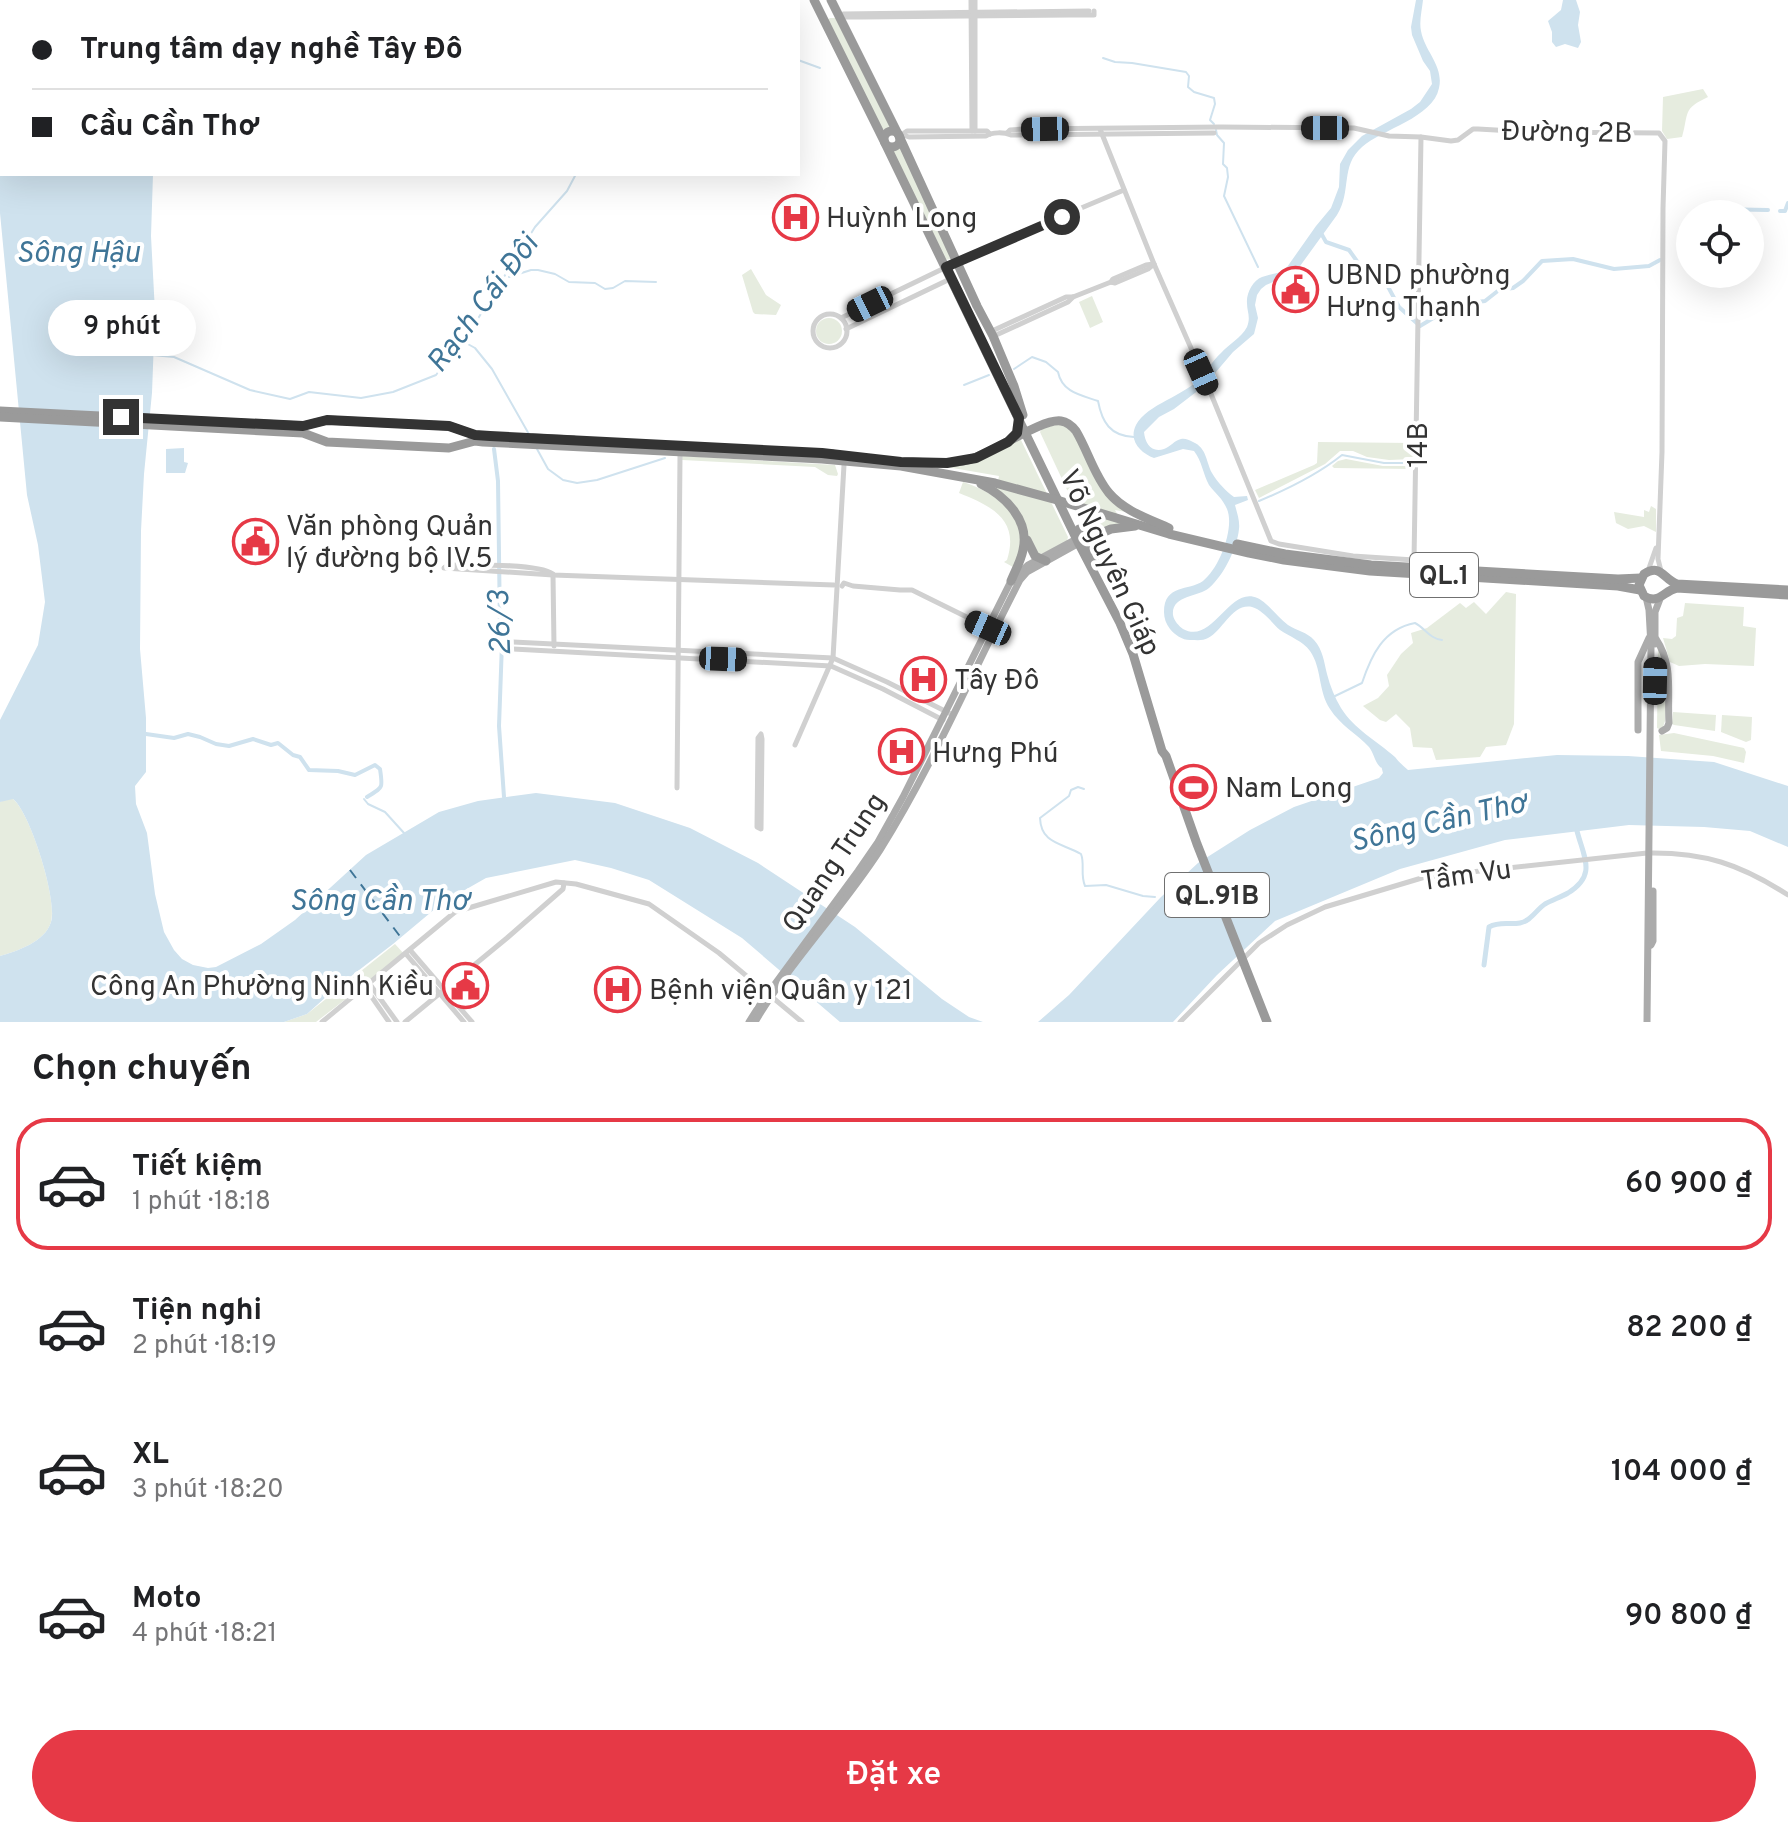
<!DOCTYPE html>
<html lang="vi">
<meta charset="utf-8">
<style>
:root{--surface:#fff;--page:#f6f6f6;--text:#202124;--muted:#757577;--line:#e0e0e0;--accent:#e63946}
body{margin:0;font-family:Overpass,sans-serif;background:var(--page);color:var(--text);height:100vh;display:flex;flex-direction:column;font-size:30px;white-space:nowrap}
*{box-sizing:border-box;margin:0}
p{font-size:26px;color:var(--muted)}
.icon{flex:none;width:44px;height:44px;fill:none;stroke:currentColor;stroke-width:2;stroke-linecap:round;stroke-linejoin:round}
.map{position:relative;height:1022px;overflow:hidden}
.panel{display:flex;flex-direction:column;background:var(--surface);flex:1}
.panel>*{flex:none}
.guide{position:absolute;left:0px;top:0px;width:800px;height:176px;box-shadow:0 8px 32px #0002;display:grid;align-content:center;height:176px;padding:0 32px;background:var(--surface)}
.fabs{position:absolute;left:1676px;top:200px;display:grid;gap:16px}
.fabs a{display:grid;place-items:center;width:88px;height:88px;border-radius:50%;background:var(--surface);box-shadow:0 8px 32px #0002;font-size:40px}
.end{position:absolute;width:36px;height:36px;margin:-18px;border:10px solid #333;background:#fff;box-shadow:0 0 0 4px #fff}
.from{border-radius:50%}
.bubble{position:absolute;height:56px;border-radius:28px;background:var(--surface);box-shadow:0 8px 32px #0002;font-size:26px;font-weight:600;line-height:56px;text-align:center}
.car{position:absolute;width:24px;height:48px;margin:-24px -12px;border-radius:10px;box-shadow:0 0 6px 2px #0007;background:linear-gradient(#222 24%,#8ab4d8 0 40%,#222 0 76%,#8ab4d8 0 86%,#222 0)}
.guide b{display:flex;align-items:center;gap:28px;height:76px;font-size:30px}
.guide b+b{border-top:2px solid var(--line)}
.guide i{width:20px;height:20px;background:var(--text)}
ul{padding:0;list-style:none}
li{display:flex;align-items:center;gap:24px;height:132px;margin:0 16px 12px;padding:0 16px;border:4px solid transparent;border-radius:32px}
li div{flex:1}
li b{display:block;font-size:30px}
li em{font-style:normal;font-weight:600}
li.on{border-color:var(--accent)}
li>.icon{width:72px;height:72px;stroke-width:1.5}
h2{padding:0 32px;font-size:36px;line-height:96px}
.action{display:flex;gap:16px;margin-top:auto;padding:16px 32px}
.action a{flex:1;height:92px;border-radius:48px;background:var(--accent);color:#fff;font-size:32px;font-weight:600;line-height:92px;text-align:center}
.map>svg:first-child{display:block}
.green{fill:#e6ecdf}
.water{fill:#cfe2ee}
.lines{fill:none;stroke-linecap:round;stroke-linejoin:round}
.stream{stroke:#cfe2ee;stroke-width:2}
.canal{stroke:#cfe2ee;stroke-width:4}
.river{stroke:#cfe2ee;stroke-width:5}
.ferry{stroke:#3f7597;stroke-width:2;stroke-dasharray:10 8;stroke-linecap:butt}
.minor{stroke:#d0d0d0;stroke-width:5}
.major{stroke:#ababab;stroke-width:7}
.highway{stroke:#9a9a9a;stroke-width:9}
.route{stroke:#333;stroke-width:10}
.labels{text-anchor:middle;stroke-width:8;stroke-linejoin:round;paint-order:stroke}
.shield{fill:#fff;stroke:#707070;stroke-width:2}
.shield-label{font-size:26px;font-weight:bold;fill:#333}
.street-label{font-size:28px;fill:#333;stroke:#fff}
.poi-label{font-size:28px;fill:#333;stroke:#fff;text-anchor:start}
.water-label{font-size:30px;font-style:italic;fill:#3f7597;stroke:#fff}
</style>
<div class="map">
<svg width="1788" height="1022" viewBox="0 0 1788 1022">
<rect width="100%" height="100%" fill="#fff"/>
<g class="green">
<polygon points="830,18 836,18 892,127 881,130 827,20"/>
<path d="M 1703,89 L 1708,97 C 1682,109 1689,113 1682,137 L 1667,139 L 1662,131 L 1663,97 Z"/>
<polygon points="901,147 951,259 945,260 892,151"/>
<polygon points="751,269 766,295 781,305 776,315 755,314 753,312 742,275"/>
<polygon points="1092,296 1103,322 1090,328 1079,302"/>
<circle cx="829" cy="331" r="13"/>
<polygon points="1058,424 1068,427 1126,512 1115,510 1121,521 1128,523 1090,535 1076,509 1040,432 1042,429"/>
<polygon points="1020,438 1068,537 1067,541 1042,554 1038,553 1033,548 1019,516 988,486 997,486 999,476 947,467"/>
<polygon points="1318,442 1412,443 1413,459 1389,460 1367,457 1353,451 1340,451 1325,464 1259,498 1255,490 1314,465 1317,463"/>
<polygon points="682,456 835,465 838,474 837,476 828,475 815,467 682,460"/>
<polygon points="1346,459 1383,466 1413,466 1413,469 1334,468 1332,466 1338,461"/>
<path d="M 963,482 C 989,490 1022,510 1022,543 C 1022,550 1016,560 1013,567 L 1004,562 L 1007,560 C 1020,519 991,506 959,493 Z"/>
<polygon points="1651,506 1656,509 1656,532 1644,526 1628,529 1616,523 1614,512 1644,517 1644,510 1649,512"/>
<polygon points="1506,592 1516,594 1514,724 1506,745 1486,747 1480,757 1436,760 1432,748 1413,747 1410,728 1396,714 1386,722 1380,720 1363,706 1378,698 1389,686 1387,675 1401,654 1413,643 1411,633 1427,628 1460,603 1466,608 1474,602 1486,614"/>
<polygon points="1685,603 1744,607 1743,626 1756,628 1754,666 1705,664 1679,666 1670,662 1663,638 1672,639 1676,636 1677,618 1683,616"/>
<polygon points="1658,646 1666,666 1665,721 1663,727 1659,729 1657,728"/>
<polygon points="1673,712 1716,715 1715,731 1674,725 1672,724"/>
<polygon points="1722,715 1752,717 1751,740 1746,742 1721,732"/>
<polygon points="1674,733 1744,748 1746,752 1744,763 1713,756 1661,751 1659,735"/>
<path d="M 6,799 L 13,799 C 30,812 58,901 51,922 C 45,942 17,951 0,956 L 0,802 Z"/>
<polygon points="395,944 404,954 316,1022 284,1022 307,1014"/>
</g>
<g class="water">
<path d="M 0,0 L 159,0 L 158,2 L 2,2 L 2,174 L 153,174 L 151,236 L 155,312 L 152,393 L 144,474 L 141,531 L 140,649 L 146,718 L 146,772 L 135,786 L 136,804 L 147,833 L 155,894 L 164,932 L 174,950 L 182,959 L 193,965 L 208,968 L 216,967 L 261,944 L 295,920 L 366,855 L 439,812 L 478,801 L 536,793 L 615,803 L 690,828 L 758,863 L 855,927 L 942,999 L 969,1017 L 983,1022 L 840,1022 L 742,938 L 649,880 L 611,868 L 575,860 L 486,878 L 442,903 L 393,944 L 337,987 L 307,1014 L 284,1022 L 0,1022 L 0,956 C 17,951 45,942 51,922 C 58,901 30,812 13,799 L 0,802 L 0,720 L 38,645 L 45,602 L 38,545 L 27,495 L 0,213 Z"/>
<path d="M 1416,0 L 1423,0 C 1422,10 1419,21 1421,31 C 1425,52 1444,66 1439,88 C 1433,118 1382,129 1362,147 C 1340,166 1352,191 1337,215 L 1295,273 L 1266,285 L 1261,289 L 1257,295 L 1255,305 L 1258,318 L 1254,334 L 1233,352 L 1204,386 L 1174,409 L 1159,417 L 1144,432 C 1145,443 1151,453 1164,449 C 1170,447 1175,440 1181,439 C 1185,438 1189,440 1193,442 C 1207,448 1206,462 1212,473 C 1218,483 1226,491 1234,497 L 1247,496 L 1248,500 L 1235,505 C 1237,513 1240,521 1239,529 C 1237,548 1224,575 1209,588 C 1199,597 1171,595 1173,615 C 1174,621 1179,626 1183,629 C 1216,647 1232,573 1266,604 C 1274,611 1280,619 1288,625 C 1297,631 1307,632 1314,640 C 1323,650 1324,662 1327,674 C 1330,686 1335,698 1341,708 C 1354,729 1377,741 1395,757 C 1399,762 1403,766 1408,770 L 1557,755 L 1628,756 L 1714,762 L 1788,786 L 1788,847 L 1750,831 L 1704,827 L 1629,825 L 1505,840 L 1400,869 L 1275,921 L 1217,975 L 1173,1022 L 1038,1022 L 1069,995 L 1161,897 L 1198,863 L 1250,830 L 1294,807 L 1379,778 L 1383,773 C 1380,762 1384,773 1377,763 C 1374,758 1373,752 1369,747 C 1357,734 1340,725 1330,709 C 1318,691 1322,668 1310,651 C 1303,641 1290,637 1280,630 C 1272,623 1263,610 1252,607 C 1232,603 1223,631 1208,638 C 1203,641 1197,640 1190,640 C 1182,640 1175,635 1170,629 C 1166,624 1164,618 1164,612 C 1164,584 1189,591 1203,581 C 1219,569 1235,528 1227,509 C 1223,499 1215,493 1209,485 C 1203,474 1202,461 1194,451 L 1183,449 L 1154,458 C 1141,453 1128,441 1136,425 C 1147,404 1185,396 1201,377 C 1208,370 1213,360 1221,353 C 1229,344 1241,338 1247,327 C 1251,317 1247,312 1247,303 C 1246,294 1253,280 1262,277 C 1270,274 1277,274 1285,270 L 1316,226 L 1331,208 L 1339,187 L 1340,164 L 1348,150 L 1362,136 L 1411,109 L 1420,102 L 1432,84 L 1430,71 L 1423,61 L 1412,35 L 1411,27 Z"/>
<polygon points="1563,0 1576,0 1580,12 1578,25 1581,42 1578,48 1565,44 1556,47 1552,42 1552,32 1548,21 1561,10"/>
<polygon points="184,448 184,462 188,463 185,473 166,473 166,449"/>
</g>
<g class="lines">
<g class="stream">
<polyline points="709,0 716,2"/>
<polyline points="753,0 756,2"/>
<polyline points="652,2 652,0"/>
<polyline points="718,2 735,0"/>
<polyline points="1103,58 1115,62 1132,63 1186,72 1189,76 1188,87 1194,92 1214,98 1215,104 1210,120 1214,124"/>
<polyline points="798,60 820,68"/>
<polyline points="1216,130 1217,135 1224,143 1223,164 1227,168 1228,177 1224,196 1258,267"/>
<polyline points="509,277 531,270 538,270 555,274 569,282 595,283 605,289 613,288 625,281 656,282"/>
<polyline points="466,343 475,348 492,369 530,436"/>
<polyline points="152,355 174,357 250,390 290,399 309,392 361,398 393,392 436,375 474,325 535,227 567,191 576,174"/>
<path d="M 1014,369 L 1032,357 L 1046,362 L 1058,372 C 1062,392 1080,395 1098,401 C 1102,422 1110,436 1134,437"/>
<polyline points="964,385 989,375"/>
<polyline points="537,449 548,469 563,480 577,483 597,480 665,458"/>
<path d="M 1259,501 C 1288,489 1317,475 1342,455 L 1384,463 L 1412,463"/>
<path d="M 1333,697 L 1362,683 C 1371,656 1383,629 1415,623 C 1425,628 1430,639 1442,640"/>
<path d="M 1084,789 L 1078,787 L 1071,790 L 1069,796 L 1040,818 C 1041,844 1062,843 1081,854 C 1085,864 1080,874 1085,886 L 1106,885 L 1143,896 L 1155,897"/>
<polyline points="364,799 368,804 385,812 404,833"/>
</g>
<g class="canal">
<polyline points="1715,209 1768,210"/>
<polyline points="1780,211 1785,211 1788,203"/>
<polyline points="1321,233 1326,242 1349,250 1359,264 1380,272 1399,307 1420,326 1455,305 1485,301 1499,290 1513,288 1523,281 1542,261 1573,259 1614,269 1649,266 1660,260"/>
<polyline points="494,449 498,481 500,628 502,643 499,726 504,797"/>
<path d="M 146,734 L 174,738 L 188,734 L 200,737 L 216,744 L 229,746 L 253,739 L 271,745 L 278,743 L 293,755 L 300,757 L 309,770 L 338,771 L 355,775 L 375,765 L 380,769 C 383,789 383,787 367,797"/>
</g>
<path class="river" d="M 1484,965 L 1489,927 C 1500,921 1509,925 1520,923 C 1531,921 1536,910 1545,904 C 1552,900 1561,897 1568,893 C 1597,875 1584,858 1577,831"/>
<polyline class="ferry" points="350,870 402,939"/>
<g class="minor">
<polyline points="971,0 972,131"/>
<polyline points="975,0 975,131"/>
<polyline points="843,14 1089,11"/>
<polyline points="839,15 845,17 863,17 1070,15 1094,15 1094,11"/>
<polyline points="1100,129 1154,264 1209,389 1271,541 1279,544 1353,556 1414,560 1421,137"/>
<polyline points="1007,133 1010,130 1024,129 1221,127 1354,128 1389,136 1421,137 1451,141 1458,140 1473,129 1478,129 1529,132 1659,133 1665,141 1663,208 1662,452 1658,559 1661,571"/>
<path d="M 903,135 L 909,137 L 986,136 C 992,132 1004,132 1011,135 L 1214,133"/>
<polyline points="900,136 907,131 987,131 990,134"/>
<polyline points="1111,282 1113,279 1146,265 1154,264"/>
<circle cx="830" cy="331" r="17"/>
<polyline points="841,318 986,248 1124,190"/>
<polyline points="846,329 950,279"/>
<polyline points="992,331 1066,297 1073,297 1111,282 1115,283 1148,269 1154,264"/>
<polyline points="994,336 1068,302 1073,297"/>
<path d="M 445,567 L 448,565 C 469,565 538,563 553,574"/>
<polyline points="444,568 553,575 834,585"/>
<polyline points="1648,571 1656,548"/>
<polyline points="553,575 554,646"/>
<polyline points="842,586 844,583 853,586 900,590 912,590 995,631"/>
<polyline points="513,642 833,658 887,682 953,715"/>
<polyline points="513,649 831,666 883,689 943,720"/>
<polygon points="761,734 762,739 761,829 757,827 758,738"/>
<polyline points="795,745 833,658 844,465"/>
<polyline points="677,788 680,456"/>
<polyline points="410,950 472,1022"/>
<polyline points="406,954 464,1022"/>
<polyline points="369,983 397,1022"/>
<polyline points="365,987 389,1022"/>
<polyline points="322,1022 455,912 556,882 576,884 649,904 719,953 802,1022"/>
<polyline points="405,1022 507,938 563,889 564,883"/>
<path d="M 1180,1022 L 1259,943 L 1287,925 L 1325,907 L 1425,877 L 1647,853 C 1704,852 1740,864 1788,895"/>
</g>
<g class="major">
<polyline points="1646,597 1649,610 1651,646 1647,1022"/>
<path d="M 1656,639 C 1674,666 1667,692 1669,723 L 1667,728 L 1662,731"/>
<polyline points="1655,644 1655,612 1660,599"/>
<polyline points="1638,730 1638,662 1649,638"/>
<polyline points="1651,945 1653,941 1653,891"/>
<polyline points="749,1022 761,1003 858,871 878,842 903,797 1011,581 1028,565 1080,537"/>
<path d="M 755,1022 C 790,962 842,909 880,850 C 934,764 973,670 1020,580 L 1027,572 L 1081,542"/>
</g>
<g class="highway">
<polyline points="814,0 884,141 1079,544 1120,623 1133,654 1162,751 1166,756 1197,844 1267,1022"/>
<polyline points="831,0 899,136 977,306 993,336 1014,386 1023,415"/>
<circle cx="892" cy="139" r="8"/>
<polyline points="0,411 303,426 327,420 449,426 475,435 486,436"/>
<polyline points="0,417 303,433 327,442 449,448 475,441 483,442 822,459 901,466 995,483 1057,500 1169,534 1249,553 1284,560 1370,571 1618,586 1640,590"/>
<polyline points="533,438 574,440"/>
<polyline points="740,449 833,454"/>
<path d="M 905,462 C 926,462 948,465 968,460 C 991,454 1042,418 1061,421 C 1068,422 1072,426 1076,431 C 1088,451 1094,475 1109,493 C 1124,511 1149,519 1169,528"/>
<path d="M 981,484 C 1005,496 1030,520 1023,550 C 1021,561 1015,571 1011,581"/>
<polyline points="1079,529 1094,559"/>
<polyline points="1027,540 1035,556 1046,561"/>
<polyline points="1085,540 1111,529 1135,526"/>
<polyline points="1237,544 1285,554 1371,565 1618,579 1641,578"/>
<path d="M 1788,590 L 1677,584 C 1663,579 1661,563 1644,574 L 1639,585 L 1644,596 C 1659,605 1663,591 1677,588 L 1788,595"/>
</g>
</g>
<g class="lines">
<polyline class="route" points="121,417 303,426 327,420 449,426 475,435 490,436 822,453 901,462 947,463 976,458 1008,442 1017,433 1019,418 946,267 1062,217"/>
</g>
<defs>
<symbol id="hospital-ring" viewBox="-11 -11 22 22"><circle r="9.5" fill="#fff" stroke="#e63946" stroke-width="1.5"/><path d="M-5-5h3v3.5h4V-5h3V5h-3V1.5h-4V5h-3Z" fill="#e63946"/></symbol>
<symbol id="civic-ring" viewBox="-11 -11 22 22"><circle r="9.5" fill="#fff" stroke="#e63946" stroke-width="1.5"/><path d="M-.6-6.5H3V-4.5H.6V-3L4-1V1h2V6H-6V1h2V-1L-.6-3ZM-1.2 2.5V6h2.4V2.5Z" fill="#e63946"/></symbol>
<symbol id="stadium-ring" viewBox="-11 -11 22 22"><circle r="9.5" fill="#fff" stroke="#e63946" stroke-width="1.5"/><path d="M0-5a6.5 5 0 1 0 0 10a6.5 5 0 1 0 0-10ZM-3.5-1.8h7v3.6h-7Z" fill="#e63946"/></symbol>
</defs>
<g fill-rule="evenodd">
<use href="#hospital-ring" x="770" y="192" width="51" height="51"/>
<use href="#civic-ring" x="1270" y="264" width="51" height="51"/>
<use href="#civic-ring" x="230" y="516" width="51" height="51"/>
<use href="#hospital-ring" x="898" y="654" width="51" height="51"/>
<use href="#hospital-ring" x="876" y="726" width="51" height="51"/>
<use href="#stadium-ring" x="1168" y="762" width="51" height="51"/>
<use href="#civic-ring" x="440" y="960" width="51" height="51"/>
<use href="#hospital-ring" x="592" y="964" width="51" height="51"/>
</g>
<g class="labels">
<g class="shield">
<rect x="1410" y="553" width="68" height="44" rx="6"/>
<rect x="1165" y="873" width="104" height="44" rx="6"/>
</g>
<g class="shield-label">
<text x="1444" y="584">QL.1</text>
<text x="1217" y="904">QL.91B</text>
</g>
<g class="street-label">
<text transform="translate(1567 131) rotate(1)" y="10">Đường 2B</text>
<text transform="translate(1417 445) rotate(-90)" y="10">14B</text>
<text transform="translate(1111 562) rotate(65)" y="10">Võ Nguyên Giáp</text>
<text transform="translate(833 862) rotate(-56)" y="10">Quang Trung</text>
<text transform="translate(1466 874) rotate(-8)" y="10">Tầm Vu</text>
</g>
<g class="poi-label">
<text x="826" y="227">Huỳnh Long</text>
<text x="1326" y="284">UBND phường<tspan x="1326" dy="32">Hưng Thạnh</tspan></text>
<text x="286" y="535">Văn phòng Quản<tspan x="286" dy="32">lý đường bộ IV.5</tspan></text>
<text x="954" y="689">Tây Đô</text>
<text x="932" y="762">Hưng Phú</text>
<text x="1225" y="797">Nam Long</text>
<text x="434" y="995" text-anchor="end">Công An Phường Ninh Kiều</text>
<text x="649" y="999">Bệnh viện Quân y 121</text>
</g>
<g class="water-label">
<text x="78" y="262">Sông Hậu</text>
<text transform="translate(482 303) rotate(-53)" y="10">Rạch Cái Đôi</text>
<text transform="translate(499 623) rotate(-92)" y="10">26/3</text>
<text transform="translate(1439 821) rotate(-13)" y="10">Sông Cần Thơ</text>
<text x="380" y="910">Sông Cần Thơ</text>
</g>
</g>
</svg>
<div class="fabs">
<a><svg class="icon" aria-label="locate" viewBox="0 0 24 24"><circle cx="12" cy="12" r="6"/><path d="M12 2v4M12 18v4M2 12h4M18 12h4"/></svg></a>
</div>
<i class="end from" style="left:1062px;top:217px"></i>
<i class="end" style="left:121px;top:417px"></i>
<div class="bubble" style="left:48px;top:300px;width:148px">9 phút</div>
<i class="car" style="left:1325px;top:128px;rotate:270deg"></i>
<i class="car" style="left:1045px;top:129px;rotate:269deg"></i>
<i class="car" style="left:870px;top:304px;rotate:244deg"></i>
<i class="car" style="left:1201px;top:372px;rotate:156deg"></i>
<i class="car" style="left:988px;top:628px;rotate:294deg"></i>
<i class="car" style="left:723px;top:659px;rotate:92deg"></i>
<i class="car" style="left:1655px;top:681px;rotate:1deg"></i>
<div class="guide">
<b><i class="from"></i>Trung tâm dạy nghề Tây Đô</b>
<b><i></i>Cầu Cần Thơ</b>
</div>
</div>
<section class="panel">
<h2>Chọn chuyến</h2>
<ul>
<li class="on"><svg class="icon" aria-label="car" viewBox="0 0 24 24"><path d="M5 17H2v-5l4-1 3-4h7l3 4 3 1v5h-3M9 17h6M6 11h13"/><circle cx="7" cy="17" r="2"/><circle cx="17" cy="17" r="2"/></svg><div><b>Tiết kiệm</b><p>1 phút · 18:18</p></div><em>60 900 ₫</em></li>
<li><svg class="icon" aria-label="car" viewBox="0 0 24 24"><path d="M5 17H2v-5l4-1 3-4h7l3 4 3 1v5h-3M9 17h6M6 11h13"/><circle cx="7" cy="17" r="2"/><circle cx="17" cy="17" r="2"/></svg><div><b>Tiện nghi</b><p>2 phút · 18:19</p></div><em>82 200 ₫</em></li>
<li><svg class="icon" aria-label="car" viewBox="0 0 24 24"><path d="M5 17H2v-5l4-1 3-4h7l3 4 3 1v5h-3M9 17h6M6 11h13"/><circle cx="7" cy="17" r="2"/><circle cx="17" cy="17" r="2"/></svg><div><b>XL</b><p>3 phút · 18:20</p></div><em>104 000 ₫</em></li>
<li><svg class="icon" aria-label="car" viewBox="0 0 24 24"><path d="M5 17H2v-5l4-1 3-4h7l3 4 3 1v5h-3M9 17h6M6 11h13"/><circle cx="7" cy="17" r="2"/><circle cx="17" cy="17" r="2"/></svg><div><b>Moto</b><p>4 phút · 18:21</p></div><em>90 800 ₫</em></li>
</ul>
<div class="action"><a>Đặt xe</a></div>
</section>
